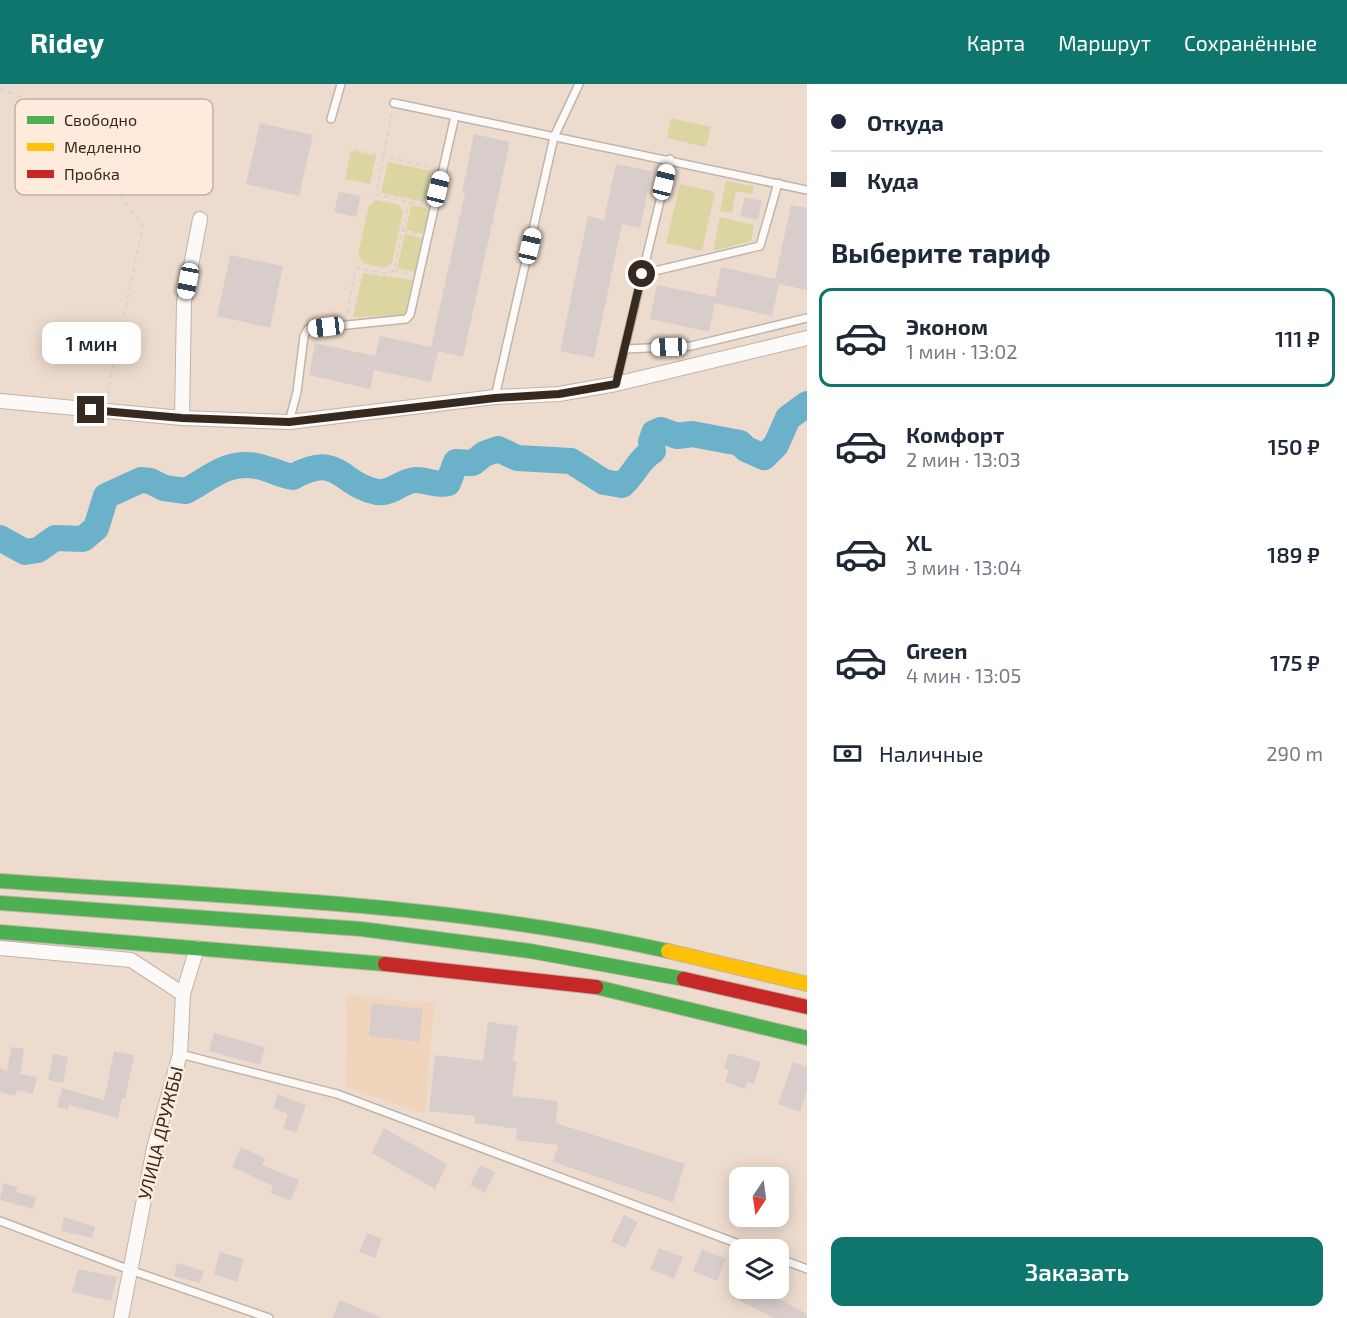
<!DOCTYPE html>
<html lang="ru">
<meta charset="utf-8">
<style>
:root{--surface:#fff;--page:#f2f2f3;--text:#1f2937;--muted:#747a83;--line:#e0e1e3;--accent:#0f766e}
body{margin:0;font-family:"Exo 2",sans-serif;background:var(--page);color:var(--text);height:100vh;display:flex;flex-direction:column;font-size:22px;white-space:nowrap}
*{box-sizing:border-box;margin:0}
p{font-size:20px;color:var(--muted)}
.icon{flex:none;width:33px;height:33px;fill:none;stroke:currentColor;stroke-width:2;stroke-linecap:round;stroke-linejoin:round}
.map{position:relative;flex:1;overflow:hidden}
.drawer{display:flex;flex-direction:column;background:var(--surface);width:540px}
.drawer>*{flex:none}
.hud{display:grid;align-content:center;height:132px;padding:0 24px;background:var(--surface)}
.needle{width:39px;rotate:193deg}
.fabs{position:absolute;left:729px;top:1083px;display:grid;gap:12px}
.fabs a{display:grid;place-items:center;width:60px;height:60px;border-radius:12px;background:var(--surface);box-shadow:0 3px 15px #0003;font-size:30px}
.end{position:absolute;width:27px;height:27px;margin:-14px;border:8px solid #362a20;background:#fff;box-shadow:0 0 0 3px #fff}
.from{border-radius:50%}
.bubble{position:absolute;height:42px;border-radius:12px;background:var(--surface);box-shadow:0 3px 15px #0003;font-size:20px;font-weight:600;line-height:42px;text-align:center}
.car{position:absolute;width:18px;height:36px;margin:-18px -9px;border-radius:8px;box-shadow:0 0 4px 2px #0007;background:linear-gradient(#fff 24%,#345 0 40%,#fff 0 76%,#345 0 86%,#fff 0)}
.hud b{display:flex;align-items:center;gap:21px;height:57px;font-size:22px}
.hud b+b{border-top:2px solid var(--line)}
.hud i{width:15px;height:15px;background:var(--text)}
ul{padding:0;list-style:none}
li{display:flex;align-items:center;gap:18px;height:99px;margin:0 12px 9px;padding:0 12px;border:3px solid transparent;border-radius:12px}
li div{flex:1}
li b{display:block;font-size:22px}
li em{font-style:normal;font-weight:600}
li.active{border-color:var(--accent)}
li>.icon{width:54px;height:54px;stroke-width:1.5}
h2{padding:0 24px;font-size:27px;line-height:72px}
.pay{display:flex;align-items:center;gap:15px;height:66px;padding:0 24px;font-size:22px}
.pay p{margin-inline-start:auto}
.cta{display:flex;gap:12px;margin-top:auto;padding:12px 24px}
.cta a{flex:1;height:69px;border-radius:12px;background:var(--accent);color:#fff;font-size:24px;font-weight:600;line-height:69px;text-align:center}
header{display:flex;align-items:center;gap:36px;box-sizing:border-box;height:84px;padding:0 30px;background:var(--accent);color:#fff}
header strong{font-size:28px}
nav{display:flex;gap:33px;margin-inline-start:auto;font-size:21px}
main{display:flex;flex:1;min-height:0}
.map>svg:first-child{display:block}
.built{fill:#f0d4bc}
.green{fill:#dbd5a2}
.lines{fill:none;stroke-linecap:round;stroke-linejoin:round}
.river{stroke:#6ab1c9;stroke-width:26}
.building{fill:#d9cdcc}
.lane-casing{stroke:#c0b3a8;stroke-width:10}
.street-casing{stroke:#c0b3a8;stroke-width:16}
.fast-casing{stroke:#c0b3a8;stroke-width:16}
.slow-casing{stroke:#c0b3a8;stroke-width:16}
.jam-casing{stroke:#c0b3a8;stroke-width:16}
.path{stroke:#d8d3cf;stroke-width:2;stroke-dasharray:4.5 4.5;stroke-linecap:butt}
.lane{stroke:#fcfaf8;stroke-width:7}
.street{stroke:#fcfaf8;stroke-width:14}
.fast{stroke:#4caf50;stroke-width:14}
.slow{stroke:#ffc107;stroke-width:14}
.jam{stroke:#c62828;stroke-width:14}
.route{stroke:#362a20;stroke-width:8}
.labels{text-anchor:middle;stroke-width:5;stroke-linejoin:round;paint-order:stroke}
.street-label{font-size:18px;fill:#362a20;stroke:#feebdb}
.key{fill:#feebdb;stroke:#c2b1a3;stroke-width:1.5}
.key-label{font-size:16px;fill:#362a20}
</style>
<header>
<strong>Ridey</strong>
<nav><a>Карта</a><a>Маршрут</a><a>Сохранённые</a></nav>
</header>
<main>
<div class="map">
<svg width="807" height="1234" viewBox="0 0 807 1234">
<rect width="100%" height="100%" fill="#eddcce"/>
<polygon class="built" points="347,911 434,920 425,1030 346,1003"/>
<g class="green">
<polygon points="671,34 711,43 706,63 667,54"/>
<polygon points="351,67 376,72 370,100 345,95"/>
<polygon points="388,78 431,87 424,118 381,109"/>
<polygon points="726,97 754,102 752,110 736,107 732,129 720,127"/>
<polygon points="680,100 715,108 702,167 666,159"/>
<polygon points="376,116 399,121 403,129 392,179 385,184 363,179 358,171 369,121"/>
<polygon points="411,121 429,125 424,150 406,146"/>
<polygon points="720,133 754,141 751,157 713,167"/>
<polygon points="405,150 423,154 415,188 397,184"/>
<polygon points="363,189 413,196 406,231 353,233"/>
</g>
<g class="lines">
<path class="river" d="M 0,454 L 25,468 L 38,466 L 55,454 L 83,455 L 96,444 L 106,412 L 141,396 L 150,397 L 164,404 L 186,407 C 209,395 227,376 256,382 C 269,384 280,391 293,393 C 339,367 340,401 377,408 C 393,410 402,396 416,396 C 427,396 438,402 448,399 L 456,378 L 473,379 L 484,370 L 498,365 L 517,374 L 571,377 L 604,398 L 622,401 C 634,391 639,375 653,367 L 651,358 L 654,349 L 661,346 L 677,352 L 692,350 L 740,359 L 746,365 L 764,373 L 776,361 L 788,334 L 807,320"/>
</g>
<g class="building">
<polygon points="260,39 313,51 299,112 246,100"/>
<polygon points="474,50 510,58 463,273 438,267 431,298 374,286 370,305 309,291 315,259 375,272 380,252 431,263 465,109 462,108"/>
<polygon points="616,80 652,87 640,144 622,140 594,274 560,267 588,132 604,136"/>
<polygon points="339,108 361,112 356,133 334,128"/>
<polygon points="745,113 762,117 758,136 740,132"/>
<polygon points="791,121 807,124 807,206 779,200 772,232 715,219 709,248 650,235 657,201 715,213 721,183 775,195"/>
<polygon points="230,171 283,182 270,244 217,232"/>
<polygon points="372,919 423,925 419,958 369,952"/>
<polygon points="488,938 518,942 513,977 517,978 512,1012 558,1017 556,1039 685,1080 673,1118 553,1078 558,1061 516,1056 517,1045 474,1039 475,1032 429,1027 435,971 483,977"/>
<polygon points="214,949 265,963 260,981 209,967"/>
<polygon points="11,963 24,965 20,990 37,993 33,1010 17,1006 15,1012 0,1008 0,984 7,987"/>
<polygon points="114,967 134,971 125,1015 122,1014 118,1034 69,1021 68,1026 57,1023 62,1004 104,1016"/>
<polygon points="729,969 761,978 754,1000 747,998 745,1005 725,998 729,986 724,984"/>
<polygon points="53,970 68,973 63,999 48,996"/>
<polygon points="793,978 807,983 807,1007 800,1028 778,1020"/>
<polygon points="278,1010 306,1021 296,1049 283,1044 288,1030 273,1024"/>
<polygon points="384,1044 447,1080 435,1105 372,1069"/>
<polygon points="241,1063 265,1074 262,1081 299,1096 291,1117 271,1109 273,1102 232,1083"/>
<polygon points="480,1081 495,1088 485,1109 470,1101"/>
<polygon points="3,1099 18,1103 16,1108 36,1113 33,1125 0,1116"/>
<polygon points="624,1131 638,1138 625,1164 611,1157"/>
<polygon points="64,1133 95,1143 92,1154 61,1147"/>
<polygon points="367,1149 382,1155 375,1174 359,1168"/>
<polygon points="659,1164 683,1173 674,1195 650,1185"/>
<polygon points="702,1165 726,1175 717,1197 693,1187"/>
<polygon points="220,1168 244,1175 237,1198 214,1190"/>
<polygon points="177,1179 204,1187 200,1199 174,1192"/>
<polygon points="78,1185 117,1193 111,1217 72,1208"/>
<polygon points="737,1204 768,1204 766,1208 807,1230 807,1234 774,1234 732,1213"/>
<polygon points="340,1216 382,1234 332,1234"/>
</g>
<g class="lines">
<defs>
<g id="lane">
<polyline points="394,19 807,106"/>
<polyline points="331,35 341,0"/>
<polyline points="642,190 760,162 778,99"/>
<polyline points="626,265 691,262 807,234"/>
<polyline points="616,300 670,75"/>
<polyline points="495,313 554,53 579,0"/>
<polyline points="289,338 297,308 304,252 308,245 406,235 410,231 455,32"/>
<polyline points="180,970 337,1010 755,1166"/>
<polyline points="0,1137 130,1186 269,1234"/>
<polyline points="778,1174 807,1185"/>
</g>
<g id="street">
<polyline points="0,317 182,334 289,338 495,313 559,310 616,300 807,254"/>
<polyline points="182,334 184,218 200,135"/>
<polyline points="0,864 131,876 183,910"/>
<polyline points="121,1234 154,1064 180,970 183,910 197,864"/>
</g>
<g id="fast">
<path d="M 0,797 C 222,813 449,818 668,867"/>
<polyline points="0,819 361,845 530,867 684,895"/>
<polyline points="0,848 385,880"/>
<polyline points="596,903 807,954"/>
</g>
<polyline id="slow" points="668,867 807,900"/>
<g id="jam">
<polyline points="385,880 596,903"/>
<polyline points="684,895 807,923"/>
</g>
</defs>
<use href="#lane" class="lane-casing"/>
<use href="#street" class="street-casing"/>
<use href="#fast" class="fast-casing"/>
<use href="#slow" class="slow-casing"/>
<use href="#jam" class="jam-casing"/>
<g class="path">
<polyline points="0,5 71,32 103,70 110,98 143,142 107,312"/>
<polyline points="392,30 376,110 423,121"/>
<polyline points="354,66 431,83"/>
<polyline points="403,147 418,150"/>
<polyline points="394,186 409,190"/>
<polyline points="347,229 356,184 388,190 394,186 409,118"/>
</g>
<use href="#lane" class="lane"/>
<use href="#street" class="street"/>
<use href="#fast" class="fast"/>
<use href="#slow" class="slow"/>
<use href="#jam" class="jam"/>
</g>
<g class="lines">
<polyline class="route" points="91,326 182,334 289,338 495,314 559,310 616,300 642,190"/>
</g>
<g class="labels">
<g class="street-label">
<text transform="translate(161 1049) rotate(-76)" y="6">УЛИЦА ДРУЖБЫ</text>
</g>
</g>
<rect x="15" y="15" width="198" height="96" rx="9" class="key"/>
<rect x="27" y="32" width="27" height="8" fill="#4caf50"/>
<rect x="27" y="59" width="27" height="8" fill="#ffc107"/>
<rect x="27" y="86" width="27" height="8" fill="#c62828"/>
<g class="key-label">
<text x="64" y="42">Свободно</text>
<text x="64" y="69">Медленно</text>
<text x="64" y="96">Пробка</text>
</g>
</svg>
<div class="fabs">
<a><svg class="needle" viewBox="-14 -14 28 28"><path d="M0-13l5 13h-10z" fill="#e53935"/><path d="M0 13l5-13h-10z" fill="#747a83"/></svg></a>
<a><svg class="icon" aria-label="layers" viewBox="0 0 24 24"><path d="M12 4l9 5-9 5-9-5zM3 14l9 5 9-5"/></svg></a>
</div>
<i class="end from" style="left:642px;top:190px"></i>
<i class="end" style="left:91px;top:326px"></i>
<div class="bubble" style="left:42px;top:238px;width:99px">1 мин</div>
<i class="car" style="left:664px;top:98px;rotate:14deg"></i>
<i class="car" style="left:438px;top:105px;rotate:14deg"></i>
<i class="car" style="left:530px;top:162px;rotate:13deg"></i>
<i class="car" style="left:188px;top:197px;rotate:191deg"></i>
<i class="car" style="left:326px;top:243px;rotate:263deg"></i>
<i class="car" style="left:669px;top:263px;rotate:268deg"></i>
</div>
<section class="drawer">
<div class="hud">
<b><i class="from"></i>Откуда</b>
<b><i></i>Куда</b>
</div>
<h2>Выберите тариф</h2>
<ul>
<li class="active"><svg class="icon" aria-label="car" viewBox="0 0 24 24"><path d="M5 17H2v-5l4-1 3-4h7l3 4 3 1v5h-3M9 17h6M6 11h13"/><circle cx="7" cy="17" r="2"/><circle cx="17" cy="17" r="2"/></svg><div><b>Эконом</b><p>1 мин · 13:02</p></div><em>111 ₽</em></li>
<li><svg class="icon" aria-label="car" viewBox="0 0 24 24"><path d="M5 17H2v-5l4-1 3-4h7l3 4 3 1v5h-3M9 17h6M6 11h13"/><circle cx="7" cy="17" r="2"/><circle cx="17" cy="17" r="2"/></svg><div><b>Комфорт</b><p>2 мин · 13:03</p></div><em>150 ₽</em></li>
<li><svg class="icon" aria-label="car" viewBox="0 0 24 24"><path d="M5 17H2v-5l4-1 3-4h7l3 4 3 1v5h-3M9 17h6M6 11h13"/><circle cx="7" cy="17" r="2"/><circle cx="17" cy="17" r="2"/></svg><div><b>XL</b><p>3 мин · 13:04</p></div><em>189 ₽</em></li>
<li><svg class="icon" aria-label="car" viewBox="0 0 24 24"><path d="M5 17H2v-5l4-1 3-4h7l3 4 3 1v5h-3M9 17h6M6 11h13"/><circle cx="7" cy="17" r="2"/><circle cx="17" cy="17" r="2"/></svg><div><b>Green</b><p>4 мин · 13:05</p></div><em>175 ₽</em></li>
</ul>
<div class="pay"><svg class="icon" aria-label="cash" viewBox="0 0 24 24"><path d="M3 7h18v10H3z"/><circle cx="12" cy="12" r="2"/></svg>Наличные<p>290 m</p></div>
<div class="cta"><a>Заказать</a></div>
</section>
</main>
